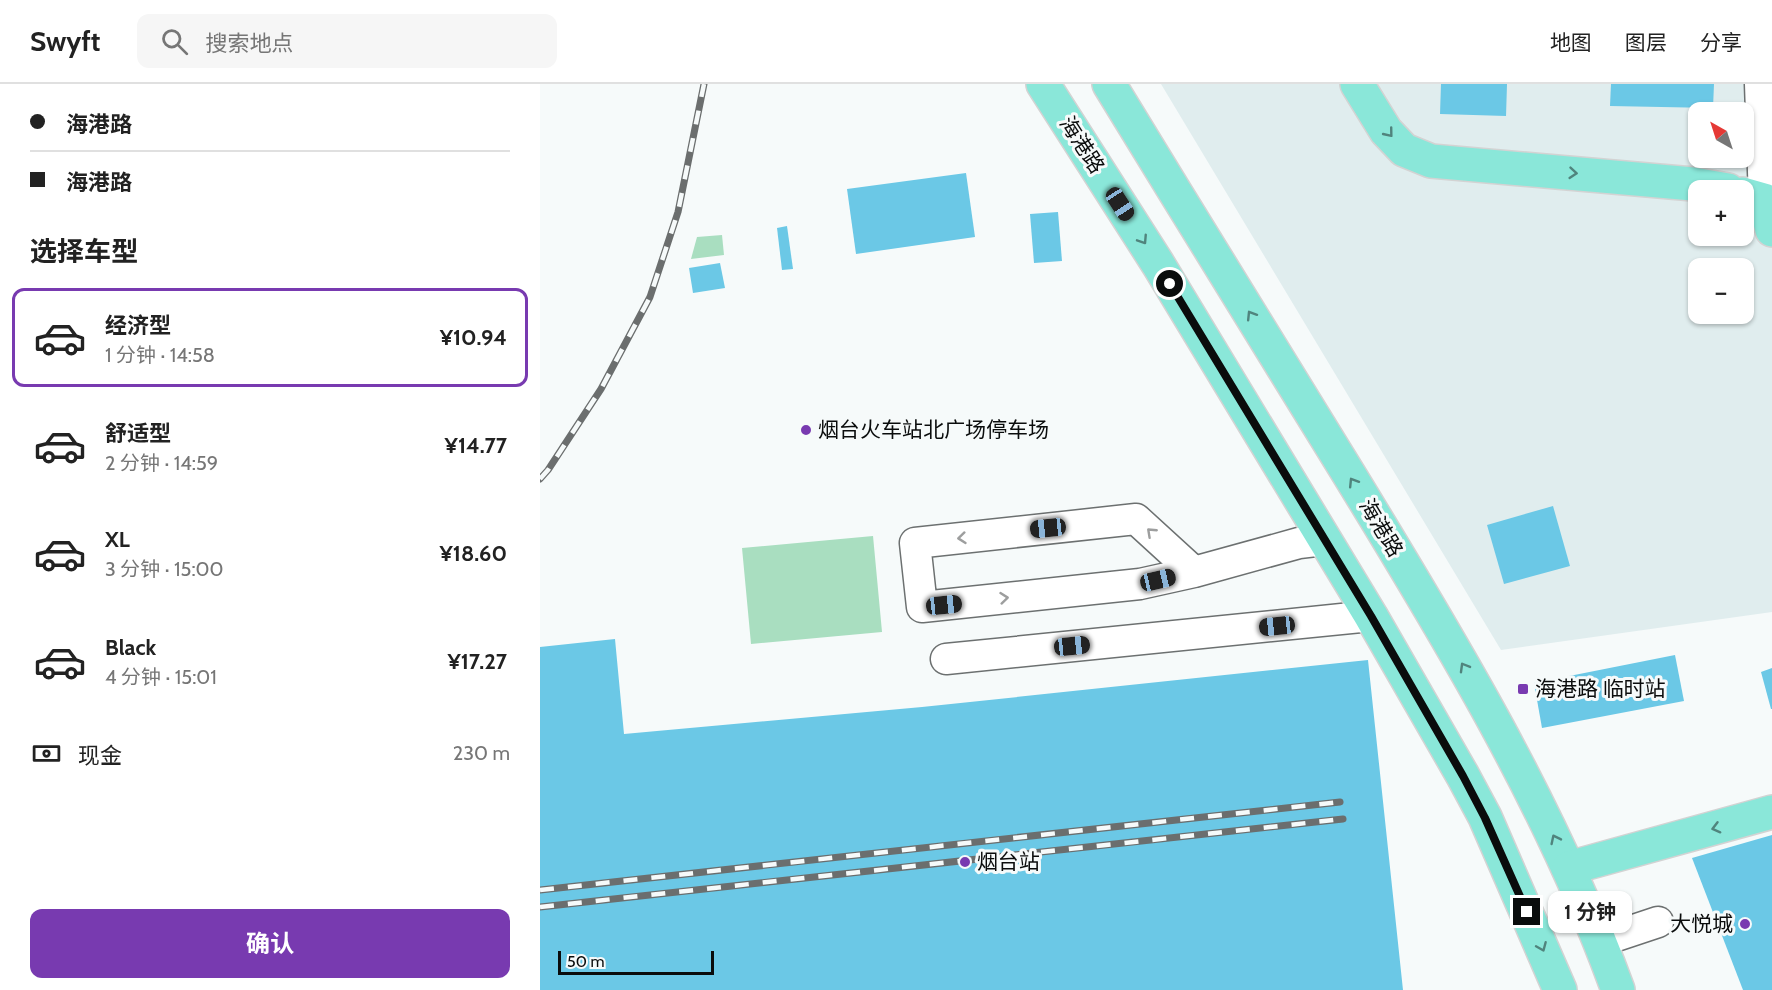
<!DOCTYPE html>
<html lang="zh">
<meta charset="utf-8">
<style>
:root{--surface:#fff;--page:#f6f6f6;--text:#222;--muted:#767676;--line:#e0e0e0;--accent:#783ab0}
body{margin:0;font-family:Cabin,"Noto Sans SC",sans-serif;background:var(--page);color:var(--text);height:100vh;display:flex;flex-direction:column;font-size:22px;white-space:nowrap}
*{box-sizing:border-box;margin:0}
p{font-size:20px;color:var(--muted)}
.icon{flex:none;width:33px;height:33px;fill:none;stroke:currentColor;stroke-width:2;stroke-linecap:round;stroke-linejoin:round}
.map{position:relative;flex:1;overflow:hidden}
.sheet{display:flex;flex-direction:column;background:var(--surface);width:540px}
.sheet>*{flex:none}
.top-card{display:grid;align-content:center;height:132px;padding:0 30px;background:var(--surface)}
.needle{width:39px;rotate:321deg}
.fabs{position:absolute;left:1148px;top:18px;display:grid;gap:12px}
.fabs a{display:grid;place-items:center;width:66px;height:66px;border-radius:12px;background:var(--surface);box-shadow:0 2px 4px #0004;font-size:30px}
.scale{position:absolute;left:18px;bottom:15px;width:156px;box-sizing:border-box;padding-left:6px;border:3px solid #0a0c0c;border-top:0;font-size:16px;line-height:21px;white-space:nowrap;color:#0a0c0c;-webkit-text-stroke:4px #f6fafa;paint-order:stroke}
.end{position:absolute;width:27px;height:27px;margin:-14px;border:8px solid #0a0c0c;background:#fff;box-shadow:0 0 0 3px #fff}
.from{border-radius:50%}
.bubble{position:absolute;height:42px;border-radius:12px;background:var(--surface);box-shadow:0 2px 4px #0004;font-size:20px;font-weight:700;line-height:42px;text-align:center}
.car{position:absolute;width:18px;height:36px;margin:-18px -9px;border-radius:8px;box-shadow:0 0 4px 2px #0007;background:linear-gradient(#222 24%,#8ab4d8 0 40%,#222 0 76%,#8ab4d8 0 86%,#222 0)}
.top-card b{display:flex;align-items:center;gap:21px;height:57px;font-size:22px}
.top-card b+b{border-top:2px solid var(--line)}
.top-card i{width:15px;height:15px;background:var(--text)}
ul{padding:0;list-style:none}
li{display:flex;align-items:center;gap:18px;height:99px;margin:0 12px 9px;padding:0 18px;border:3px solid transparent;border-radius:12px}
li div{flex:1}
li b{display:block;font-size:22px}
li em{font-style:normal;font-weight:700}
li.current{border-color:var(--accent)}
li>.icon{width:54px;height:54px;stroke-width:1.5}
h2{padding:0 30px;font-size:27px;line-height:72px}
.pay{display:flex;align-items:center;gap:15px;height:66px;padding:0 30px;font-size:22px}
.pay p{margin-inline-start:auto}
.action{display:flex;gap:12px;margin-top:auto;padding:12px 30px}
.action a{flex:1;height:69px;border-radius:12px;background:var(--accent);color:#fff;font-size:24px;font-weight:700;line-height:69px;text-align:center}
header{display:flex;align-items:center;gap:36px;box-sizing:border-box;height:84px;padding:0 30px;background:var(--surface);border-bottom:2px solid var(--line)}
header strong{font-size:28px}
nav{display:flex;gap:33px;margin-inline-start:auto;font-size:21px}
.search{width:420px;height:54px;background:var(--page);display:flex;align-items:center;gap:15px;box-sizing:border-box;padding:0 21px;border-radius:12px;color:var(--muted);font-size:22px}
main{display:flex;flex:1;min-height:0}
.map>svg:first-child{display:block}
.built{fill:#e0edee;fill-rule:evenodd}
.green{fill:#a9dec0}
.building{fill:#6bc8e6}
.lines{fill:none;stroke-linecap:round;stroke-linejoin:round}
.minor-casing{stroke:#6c7070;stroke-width:33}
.major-casing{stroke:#d3d3d3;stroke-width:36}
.minor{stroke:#fff;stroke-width:30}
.major{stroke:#8ae7d9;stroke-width:33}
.rail-casing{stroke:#6b6e6e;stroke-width:7}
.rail{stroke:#f6fafa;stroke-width:4.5;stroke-dasharray:14;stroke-linecap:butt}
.oneway{stroke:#50847d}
.oneway2{stroke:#9d9e9e}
.route{stroke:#0a0c0c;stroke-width:8}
.poi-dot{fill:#783ab0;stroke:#f6fafa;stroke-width:2}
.labels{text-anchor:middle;stroke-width:6;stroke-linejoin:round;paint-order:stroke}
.street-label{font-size:21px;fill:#0a0c0c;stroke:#f6fafa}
.poi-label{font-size:21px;fill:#0a0c0c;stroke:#f6fafa;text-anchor:start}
</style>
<header>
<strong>Swyft</strong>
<div class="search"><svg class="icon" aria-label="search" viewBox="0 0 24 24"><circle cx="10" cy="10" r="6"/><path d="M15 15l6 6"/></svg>搜索地点</div>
<nav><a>地图</a><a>图层</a><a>分享</a></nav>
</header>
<main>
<section class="sheet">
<div class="top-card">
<b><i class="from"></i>海港路</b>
<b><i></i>海港路</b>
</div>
<h2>选择车型</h2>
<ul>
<li class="current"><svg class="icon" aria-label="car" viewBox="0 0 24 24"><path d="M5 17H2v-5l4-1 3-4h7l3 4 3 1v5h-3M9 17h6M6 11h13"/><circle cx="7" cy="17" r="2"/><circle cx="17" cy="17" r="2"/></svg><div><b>经济型</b><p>1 分钟 · 14:58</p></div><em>¥10.94</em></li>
<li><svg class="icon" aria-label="car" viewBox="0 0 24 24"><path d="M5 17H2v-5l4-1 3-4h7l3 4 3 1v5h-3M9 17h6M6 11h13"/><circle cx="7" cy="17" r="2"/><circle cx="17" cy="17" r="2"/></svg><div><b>舒适型</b><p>2 分钟 · 14:59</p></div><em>¥14.77</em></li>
<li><svg class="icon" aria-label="car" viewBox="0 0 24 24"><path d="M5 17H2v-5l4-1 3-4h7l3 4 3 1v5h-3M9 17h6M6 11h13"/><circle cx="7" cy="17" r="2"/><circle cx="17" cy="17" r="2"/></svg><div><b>XL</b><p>3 分钟 · 15:00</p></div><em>¥18.60</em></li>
<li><svg class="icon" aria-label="car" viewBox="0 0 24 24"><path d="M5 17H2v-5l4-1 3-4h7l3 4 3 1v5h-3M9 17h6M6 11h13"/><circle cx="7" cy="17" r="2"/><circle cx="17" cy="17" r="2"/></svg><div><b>Black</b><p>4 分钟 · 15:01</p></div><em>¥17.27</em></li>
</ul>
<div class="pay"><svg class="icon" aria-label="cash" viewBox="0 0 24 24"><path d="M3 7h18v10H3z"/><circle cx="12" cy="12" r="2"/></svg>现金<p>230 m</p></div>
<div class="action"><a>确认</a></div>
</section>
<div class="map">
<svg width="1232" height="906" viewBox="0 0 1232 906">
<rect width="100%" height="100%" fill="#f6fafa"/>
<path class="built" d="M 621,0 L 1232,0 L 1232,528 L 961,566 ZM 1158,28 L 1203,28 L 1203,74 L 1158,74 ZM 1158,106 L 1203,106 L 1203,152 L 1158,152 ZM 1158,184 L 1203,184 L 1203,230 L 1158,230 Z"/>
<g class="green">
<polygon points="182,151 184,171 151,175 157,153"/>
<polygon points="333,452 342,548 211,560 202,464"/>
</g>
<g class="building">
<polygon points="901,0 967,0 966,32 900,30"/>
<polygon points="1071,0 1174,0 1173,24 1070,22"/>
<polygon points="426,89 435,153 316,170 307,105"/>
<polygon points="518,128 522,177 494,179 490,130"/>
<polygon points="247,142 253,185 242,186 237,144"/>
<polygon points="180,179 185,204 153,209 149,184"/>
<polygon points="1013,422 1030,482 964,500 947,441"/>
<polygon points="75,555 84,650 382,623 828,576 863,906 0,906 0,563"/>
<polygon points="1135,571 1144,617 1002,644 994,599"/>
<polygon points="1232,584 1232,625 1231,625 1221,588"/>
<polygon points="1232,751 1232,906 1203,906 1152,774"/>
</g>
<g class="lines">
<defs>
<g id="minor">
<polyline points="1220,0 1224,116"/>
<polyline points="654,488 596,435 375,459 382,523 600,500 654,488 759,459 784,456"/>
<polyline points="406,575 831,532"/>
<polyline points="1061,857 1118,838"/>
</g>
<g id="major">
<polyline points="503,0 618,180 831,532 923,692 945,733 1020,906"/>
<path d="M 569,0 C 649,131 730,262 810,392 C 911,557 1012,724 1078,906"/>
<polyline points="817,0 846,47 864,66 891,77 1153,100 1188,106"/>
<polyline points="1203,110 1224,116 1232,146"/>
<polyline points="1029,784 1232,728"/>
</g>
</defs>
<use href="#minor" class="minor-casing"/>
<use href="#major" class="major-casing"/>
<use href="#minor" class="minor"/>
<use href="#major" class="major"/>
<defs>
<g id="rail">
<polyline points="0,395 8,386 61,305 110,213 138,128 164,0"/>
<polyline points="0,806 800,718"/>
<polyline points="0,823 803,735"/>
</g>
</defs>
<use href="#rail" class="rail-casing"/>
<use href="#rail" class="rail"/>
</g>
<defs><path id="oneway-chevron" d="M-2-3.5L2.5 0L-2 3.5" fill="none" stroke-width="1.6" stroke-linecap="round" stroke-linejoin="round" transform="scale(1.5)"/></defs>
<g class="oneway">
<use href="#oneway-chevron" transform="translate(849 49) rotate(51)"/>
<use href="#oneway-chevron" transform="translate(1033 89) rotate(5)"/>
<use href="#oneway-chevron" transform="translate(603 156) rotate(57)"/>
<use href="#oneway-chevron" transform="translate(711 231) rotate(-122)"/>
<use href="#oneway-chevron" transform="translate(813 398) rotate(-122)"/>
<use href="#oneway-chevron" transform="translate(924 583) rotate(-120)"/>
<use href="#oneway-chevron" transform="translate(1176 744) rotate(165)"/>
<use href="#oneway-chevron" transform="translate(1015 755) rotate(-116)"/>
<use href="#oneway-chevron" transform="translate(1002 863) rotate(67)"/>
</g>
<g class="oneway2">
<use href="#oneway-chevron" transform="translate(611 448) rotate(-137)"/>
<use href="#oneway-chevron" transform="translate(422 454) rotate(174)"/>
<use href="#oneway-chevron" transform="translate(464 514) rotate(-6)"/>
</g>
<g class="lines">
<polyline class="route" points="630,200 831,532 923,692 945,734 987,828"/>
</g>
<g class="poi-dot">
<circle cx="266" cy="346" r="6"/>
<rect x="977" y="599" width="12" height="12" rx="3"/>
<circle cx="425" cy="778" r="6"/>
<circle cx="1205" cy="840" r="6"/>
</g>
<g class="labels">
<g class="street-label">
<text transform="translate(542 61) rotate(57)" y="7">海港路</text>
<text transform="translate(841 444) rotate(59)" y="7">海港路</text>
</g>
<g class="poi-label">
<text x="278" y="353">烟台火车站北广场停车场</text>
<text x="995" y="612">海港路 临时站</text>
<text x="437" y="785">烟台站</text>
<text x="1193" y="847" text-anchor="end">大悦城</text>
</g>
</g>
</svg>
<div class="fabs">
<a><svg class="needle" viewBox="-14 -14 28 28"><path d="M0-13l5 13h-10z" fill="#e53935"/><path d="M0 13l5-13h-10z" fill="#767676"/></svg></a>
<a>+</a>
<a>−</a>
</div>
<div class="scale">50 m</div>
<i class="end from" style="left:630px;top:200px"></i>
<i class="end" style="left:987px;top:828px"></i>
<div class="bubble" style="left:1008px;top:807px;width:84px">1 分钟</div>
<i class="car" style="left:580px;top:120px;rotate:147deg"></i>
<i class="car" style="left:508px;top:444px;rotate:264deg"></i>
<i class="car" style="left:618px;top:496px;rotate:77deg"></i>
<i class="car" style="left:404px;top:521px;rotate:84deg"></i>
<i class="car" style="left:737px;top:542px;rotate:264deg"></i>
<i class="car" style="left:532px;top:562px;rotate:84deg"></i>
</div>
</main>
